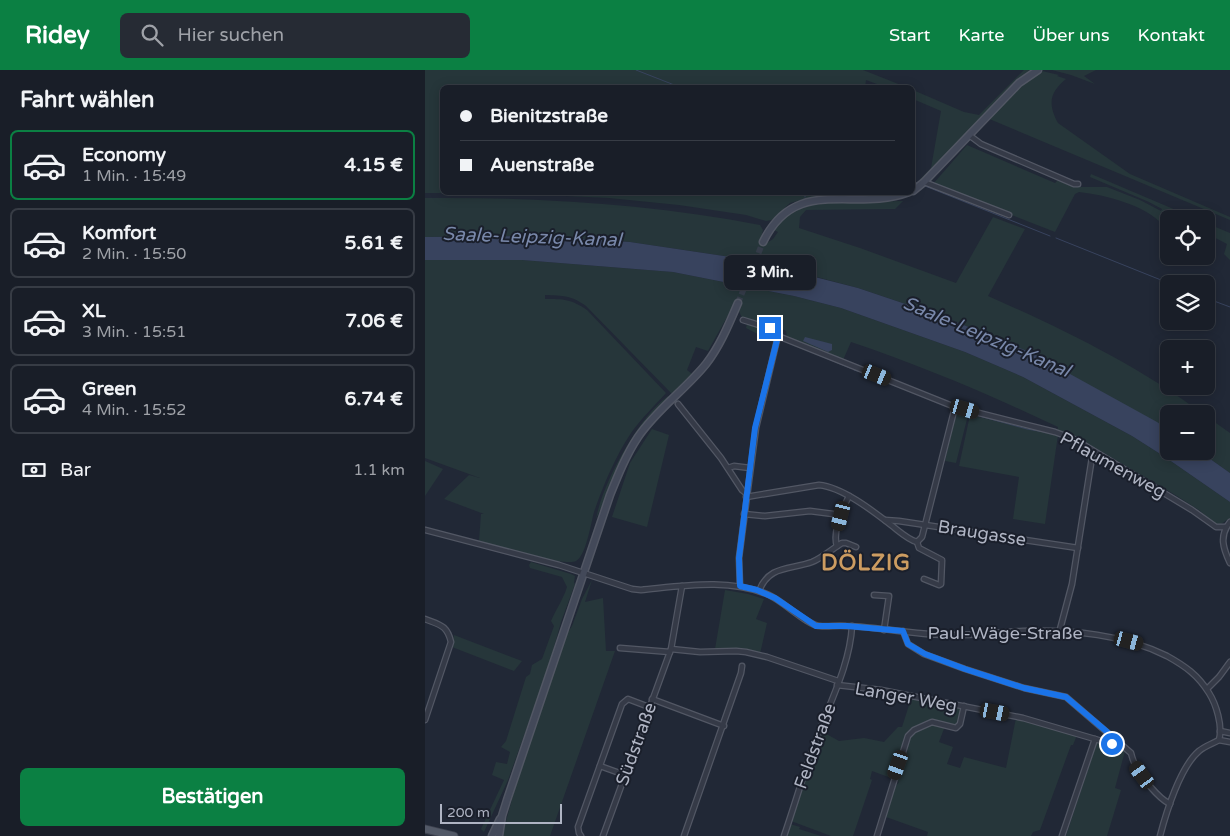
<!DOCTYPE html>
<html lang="de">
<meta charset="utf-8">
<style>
:root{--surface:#191e28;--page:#262b34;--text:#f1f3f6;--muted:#9fa2a8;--line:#373c45;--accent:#0b8043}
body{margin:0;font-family:"Varela Round",sans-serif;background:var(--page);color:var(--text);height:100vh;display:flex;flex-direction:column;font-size:19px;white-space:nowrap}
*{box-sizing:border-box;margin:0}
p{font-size:16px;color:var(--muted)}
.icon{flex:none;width:28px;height:28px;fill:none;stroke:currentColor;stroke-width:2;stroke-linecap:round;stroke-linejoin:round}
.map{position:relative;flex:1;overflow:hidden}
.drawer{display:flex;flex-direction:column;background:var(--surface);width:425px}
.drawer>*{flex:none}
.top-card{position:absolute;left:15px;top:15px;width:475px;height:110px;border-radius:8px;box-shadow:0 2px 12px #0003,0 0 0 1px var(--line);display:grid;align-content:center;height:110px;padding:0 20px;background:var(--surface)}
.controls{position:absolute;left:735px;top:140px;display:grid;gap:10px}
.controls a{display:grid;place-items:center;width:55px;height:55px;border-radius:8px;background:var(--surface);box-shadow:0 2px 12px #0003,0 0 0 1px var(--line);font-size:25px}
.scale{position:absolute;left:15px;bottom:12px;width:122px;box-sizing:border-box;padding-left:5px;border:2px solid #afb4c3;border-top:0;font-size:14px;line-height:18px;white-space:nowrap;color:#afb4c3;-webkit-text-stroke:4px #1a1f2b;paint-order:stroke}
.end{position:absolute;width:22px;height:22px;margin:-11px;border:6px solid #1a73e8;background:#fff;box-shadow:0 0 0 2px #fff}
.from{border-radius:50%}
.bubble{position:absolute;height:35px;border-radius:8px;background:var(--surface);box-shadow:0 2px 12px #0003,0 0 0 1px var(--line);font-size:16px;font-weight:800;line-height:35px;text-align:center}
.car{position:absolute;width:15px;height:30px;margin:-15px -8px;border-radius:6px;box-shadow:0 0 4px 1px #0007;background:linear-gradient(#222 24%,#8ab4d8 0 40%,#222 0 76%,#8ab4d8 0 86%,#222 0)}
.top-card b{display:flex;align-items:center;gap:18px;height:48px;font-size:19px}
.top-card b+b{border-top:1px solid var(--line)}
.top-card i{width:12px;height:12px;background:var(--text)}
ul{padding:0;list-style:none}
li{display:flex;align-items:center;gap:15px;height:70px;margin:0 10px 8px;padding:0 10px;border:2px solid var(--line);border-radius:8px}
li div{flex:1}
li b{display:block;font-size:19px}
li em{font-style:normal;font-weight:800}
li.active{border-color:var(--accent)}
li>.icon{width:45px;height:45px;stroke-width:1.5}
h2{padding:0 20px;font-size:22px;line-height:60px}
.pay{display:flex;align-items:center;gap:12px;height:55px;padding:0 20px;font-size:19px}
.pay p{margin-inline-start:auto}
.primary-button{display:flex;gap:10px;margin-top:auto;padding:10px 20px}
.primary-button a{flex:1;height:58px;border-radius:8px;background:var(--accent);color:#fff;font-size:20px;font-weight:800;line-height:58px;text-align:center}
header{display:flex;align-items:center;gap:30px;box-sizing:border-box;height:70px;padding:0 25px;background:var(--accent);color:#fff}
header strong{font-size:24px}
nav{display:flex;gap:28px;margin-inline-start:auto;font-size:18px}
.search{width:350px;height:45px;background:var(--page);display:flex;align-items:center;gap:12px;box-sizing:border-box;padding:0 18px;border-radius:8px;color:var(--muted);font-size:19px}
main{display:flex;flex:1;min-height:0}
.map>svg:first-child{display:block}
.green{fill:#26363a}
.water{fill:#38435e}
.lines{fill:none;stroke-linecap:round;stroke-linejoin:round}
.stream{stroke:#38435e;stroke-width:1}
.secondary-tunnel{stroke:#363d4b;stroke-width:6;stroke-dasharray:6 3;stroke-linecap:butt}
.street-casing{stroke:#525764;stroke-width:7}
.secondary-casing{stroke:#525764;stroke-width:9}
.primary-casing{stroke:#3e4350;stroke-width:9}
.street{stroke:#353a47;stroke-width:4.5}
.secondary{stroke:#434959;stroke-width:6}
.primary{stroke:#525967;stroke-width:7}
.route{stroke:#1a73e8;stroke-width:6}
.labels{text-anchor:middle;stroke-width:4;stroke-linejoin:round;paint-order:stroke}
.street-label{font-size:18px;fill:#afb4c3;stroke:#1a1f2b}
.water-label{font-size:19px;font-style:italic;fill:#7988aa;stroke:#1a1f2b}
.district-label{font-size:22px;font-weight:bold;letter-spacing:1px;fill:#cc9c61;stroke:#1a1f2b}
</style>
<header>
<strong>Ridey</strong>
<div class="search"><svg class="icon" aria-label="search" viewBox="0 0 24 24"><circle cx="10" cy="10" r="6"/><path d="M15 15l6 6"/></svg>Hier suchen</div>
<nav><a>Start</a><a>Karte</a><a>Über uns</a><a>Kontakt</a></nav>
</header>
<main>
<section class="drawer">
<h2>Fahrt wählen</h2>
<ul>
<li class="active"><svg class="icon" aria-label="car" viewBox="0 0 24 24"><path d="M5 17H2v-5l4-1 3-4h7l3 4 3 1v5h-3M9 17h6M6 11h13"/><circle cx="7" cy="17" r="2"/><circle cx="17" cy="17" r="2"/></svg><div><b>Economy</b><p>1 Min. · 15:49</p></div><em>4.15 €</em></li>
<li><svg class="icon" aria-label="car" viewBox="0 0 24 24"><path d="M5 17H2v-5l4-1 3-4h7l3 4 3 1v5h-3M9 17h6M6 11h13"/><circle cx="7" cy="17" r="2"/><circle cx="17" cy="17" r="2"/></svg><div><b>Komfort</b><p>2 Min. · 15:50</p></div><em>5.61 €</em></li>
<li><svg class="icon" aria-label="car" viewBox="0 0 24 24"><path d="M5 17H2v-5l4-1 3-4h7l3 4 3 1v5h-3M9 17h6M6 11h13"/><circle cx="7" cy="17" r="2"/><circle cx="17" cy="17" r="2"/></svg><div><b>XL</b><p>3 Min. · 15:51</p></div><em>7.06 €</em></li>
<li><svg class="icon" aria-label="car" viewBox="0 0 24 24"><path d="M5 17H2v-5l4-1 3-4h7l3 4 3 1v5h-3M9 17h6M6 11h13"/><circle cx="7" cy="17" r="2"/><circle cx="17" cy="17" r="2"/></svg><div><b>Green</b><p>4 Min. · 15:52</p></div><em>6.74 €</em></li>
</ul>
<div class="pay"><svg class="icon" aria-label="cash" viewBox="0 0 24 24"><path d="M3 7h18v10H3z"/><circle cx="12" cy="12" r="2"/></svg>Bar<p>1.1 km</p></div>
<div class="primary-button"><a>Bestätigen</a></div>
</section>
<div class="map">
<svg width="805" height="766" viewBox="0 0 805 766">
<rect width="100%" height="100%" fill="#212836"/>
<g class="green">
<polygon points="0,0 438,0 481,17 460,17 441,10 440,18 18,18 18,122 474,123 446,126 384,128 365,133 347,150 341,151 321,145 254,135 184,128 78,123 0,123"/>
<polygon points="599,0 605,0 584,18 498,110 495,109 506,98 516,41 488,29 488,20 539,42 554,45"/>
<polygon points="627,0 671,0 659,6 670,14 646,5"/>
<path d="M 617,1 L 634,5 L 632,6 L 641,9 C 624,23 623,34 633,53 L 705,104 L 805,147 L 805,150 L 562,48 L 595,17 Z"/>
<path d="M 542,75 L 630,113 L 633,110 L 651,117 L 682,117 L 715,130 L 736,141 L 737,139 L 724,132 L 665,107 L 666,104 L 772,149 L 744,149 L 744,155 L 738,155 C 720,135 681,125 654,122 L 650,124 L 630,162 L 508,114 Z"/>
<path d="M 0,128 C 112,127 224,134 335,155 L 338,160 L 335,172 L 342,173 L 348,169 L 353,162 L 347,159 L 367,141 L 398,132 L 478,131 L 470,139 L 381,140 L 375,147 L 374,158 L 435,178 L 531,213 L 568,147 L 600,159 L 563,226 C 638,259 712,295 778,344 L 744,344 L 744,360 L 606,283 L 519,247 L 433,218 L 388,206 L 319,189 L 205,172 L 116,166 L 0,167 Z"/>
<polygon points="781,153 805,163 805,190 799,184 802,174 781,163"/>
<path d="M 0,190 L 97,190 L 248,202 L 369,226 L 416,238 L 540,282 L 598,307 L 707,366 L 740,387 L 805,432 L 805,450 L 803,449 L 795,455 L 791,455 L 774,440 L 747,423 L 655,369 L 639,362 L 632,361 L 633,357 C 566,325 497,296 426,272 L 418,290 L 362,267 L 361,261 L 356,258 L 352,261 L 317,248 L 314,241 L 317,233 L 311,231 L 283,281 L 271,277 L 262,300 L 267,304 L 249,323 L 246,323 L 161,236 C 146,225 138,226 120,225 L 120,229 C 139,229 146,229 162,240 L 241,323 C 229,336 216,349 206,363 C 190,387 178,416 169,442 C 166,453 161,486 151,491 C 139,497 70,475 54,471 L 56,444 L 59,444 L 19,429 L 44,405 L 55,408 L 0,388 Z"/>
<path d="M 322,254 C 335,256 346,256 350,270 L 348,275 L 348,272 L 321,258 Z"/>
<path d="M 243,326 L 244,328 L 226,347 L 185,418 L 171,449 C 177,414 214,346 243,326 Z"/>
<polygon points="531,342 543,345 531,393 520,391"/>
<polygon points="545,345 633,365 620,454 588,449 594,407 534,396"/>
<polygon points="781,346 805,363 805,403 774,381 781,381"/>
<polygon points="227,359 244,365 222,457 187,447 205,393"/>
<polygon points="0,391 18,399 0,426"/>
<path d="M 106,492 L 146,504 L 150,506 L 149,513 L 150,514 L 136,552 L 122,602 L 83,710 L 59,762 L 56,759 L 79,710 L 67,705 L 71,692 L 82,694 L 85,682 L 76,677 L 81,671 L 101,607 L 105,604 L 107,595 L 117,589 L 129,556 L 126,551 C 131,539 138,530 142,517 L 137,507 L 105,498 L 104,495 Z"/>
<polygon points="167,510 160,532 178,528 181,581 190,581 125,766 77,766 90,718 141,565 147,556 157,529"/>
<polygon points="300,520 323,524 339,529 331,549 342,553 335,584 309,578 290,579"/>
<polygon points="29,565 97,591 89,601 27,577"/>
<polygon points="486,629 534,638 536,643 533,653 529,656 507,651 481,668 466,708 447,701 445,709 447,710 428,766 406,766 366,751 396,661 414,671 439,668 459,672 473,657 477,657"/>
<polygon points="591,648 652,665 648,675 646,675 615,760 608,762 606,766 502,766 503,762 461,747 470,717 474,712 471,710 472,702 486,664 508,653 520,656 514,672 528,677 522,694 535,698 539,687 581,698"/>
<polygon points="672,672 700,681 690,718 696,720 682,766 641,766"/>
<polygon points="365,754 375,757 374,759 396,766 362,766"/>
</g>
<g class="water">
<polygon points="116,166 205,172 319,189 433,218 519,247 607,283 732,352 744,360 744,381 774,381 805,403 805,432 740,387 707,366 598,307 540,282 416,238 369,226 248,202 97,190 0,190 0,167"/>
<polygon points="380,267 407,274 407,280 403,282 378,271"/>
</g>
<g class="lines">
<g class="stream">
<polyline points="211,0 257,18"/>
<polyline points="488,111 492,113"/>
<polyline points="500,116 625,166"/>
<polyline points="380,127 380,122"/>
<polyline points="631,168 746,214"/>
<polyline points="781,228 805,237"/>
<polyline points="384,281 425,298"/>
<polyline points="429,300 436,302"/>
<polyline points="440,304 450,308"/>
<polyline points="458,310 471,316"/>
<polyline points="480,319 495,325"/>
<polyline points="536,341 602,359 625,363"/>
</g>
<polyline class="secondary-tunnel" points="313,233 338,172"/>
<defs>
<g id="street">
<polyline points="544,65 556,74 649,114 653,114"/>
<polyline points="499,112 584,145"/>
<polyline points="318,250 347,259 353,266 530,337 630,362 649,369 767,440 791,457 801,457"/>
<polyline points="253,334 296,388 317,420 322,424"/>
<polyline points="303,398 309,396 325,398"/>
<path d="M 321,427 L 394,415 C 417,417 448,441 466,455 C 474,461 482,469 492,472"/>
<polyline points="319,444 340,446 385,441 416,445"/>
<polyline points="460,450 474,451 653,478"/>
<path d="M 805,452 C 794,466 798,478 805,493"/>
<path d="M 0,460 L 134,495 L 207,519 L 216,520 C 258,516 304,508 344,525 C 358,531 383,556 395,556 C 403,557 412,555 421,556 C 454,557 486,564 519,565 C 546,566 572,562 598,561 C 648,560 698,564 742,586 C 760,596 773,605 784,623 C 791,634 798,656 794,670"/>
<polyline points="492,472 497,467 530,337"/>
<polyline points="492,472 494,478 517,490 516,514 514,515 499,509"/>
<path d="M 412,476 C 407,462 417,440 424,426"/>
<polyline points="315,516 314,488 331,358 353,266"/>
<path d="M 334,521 C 344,495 365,500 387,492 C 397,488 407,479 417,473 L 421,473 L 431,477"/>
<polyline points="449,525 464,526 459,560"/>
<path d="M 0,549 C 15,555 22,555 26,572 L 0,650"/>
<path d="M 478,561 L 483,574 L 499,584 L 540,599 L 599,618 L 641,627 L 706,683 C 707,687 708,691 710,694 C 716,707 733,728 745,734"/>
<polyline points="634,563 647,514 668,381"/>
<polyline points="195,578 245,582"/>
<polyline points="246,579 275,582 311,581 321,582 342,587 413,611"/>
<polyline points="412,615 456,620 598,648 687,674 694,672"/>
<polyline points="782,619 794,607 805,592"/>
<polyline points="227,629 299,656"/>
<polyline points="795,661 805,663"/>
<polyline points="175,696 200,705"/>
<polyline points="156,766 154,763 153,757 197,634 203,629 224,637"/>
<polyline points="178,766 246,579 257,516"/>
<polyline points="259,766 316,603 317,596"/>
<path d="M 359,766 C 370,734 379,702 391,670 C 404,634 425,595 427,556"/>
<polyline points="452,766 483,666 489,660 507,652 531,658 535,654 539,636"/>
<polyline points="637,766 670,669"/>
<path d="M 735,766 C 741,743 755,697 774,681 C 780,676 787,674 794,670 L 805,672"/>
</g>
<g id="secondary">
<polyline points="488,121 499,112 594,13 613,0"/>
<path d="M 338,172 C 371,104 429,143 484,122"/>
<polyline points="67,766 75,749"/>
<path d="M 74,766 L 77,746 L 82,730 L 185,425 C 193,405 201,385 213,367 C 232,339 260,320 281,294 C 295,276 304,254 313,233"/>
</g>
<polyline id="primary" points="0,759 29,766"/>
</defs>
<use href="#street" class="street-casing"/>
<use href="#secondary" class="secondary-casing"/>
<use href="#primary" class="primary-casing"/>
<use href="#street" class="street"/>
<use href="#secondary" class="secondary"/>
<use href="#primary" class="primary"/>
</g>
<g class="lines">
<polyline class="route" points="345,258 353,266 330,358 314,488 315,516 332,520 350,528 391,556 422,556 478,561 483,574 500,584 540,599 599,618 641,627 694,672 687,674"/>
</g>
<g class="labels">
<g class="street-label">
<text transform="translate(688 395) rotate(29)" y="6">Pflaumenweg</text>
<text transform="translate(557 463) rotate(9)" y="6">Braugasse</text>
<text x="580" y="569">Paul-Wäge-Straße</text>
<text transform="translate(481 627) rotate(10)" y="6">Langer Weg</text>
<text transform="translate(211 674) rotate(-70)" y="6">Südstraße</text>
<text transform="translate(390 676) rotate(-70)" y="6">Feldstraße</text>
</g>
<g class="water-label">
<text transform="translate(107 166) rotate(2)" y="7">Saale-Leipzig-Kanal</text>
<text transform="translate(562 266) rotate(23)" y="7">Saale-Leipzig-Kanal</text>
</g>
<g class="district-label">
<text x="441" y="500">DÖLZIG</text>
</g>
</g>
</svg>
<div class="controls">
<a><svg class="icon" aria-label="locate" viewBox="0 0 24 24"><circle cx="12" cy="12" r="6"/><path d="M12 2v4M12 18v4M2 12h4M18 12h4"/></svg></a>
<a><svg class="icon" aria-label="layers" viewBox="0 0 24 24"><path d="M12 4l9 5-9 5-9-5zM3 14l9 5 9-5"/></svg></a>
<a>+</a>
<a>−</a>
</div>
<div class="scale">200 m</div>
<i class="end from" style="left:687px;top:674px"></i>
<i class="end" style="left:345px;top:258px"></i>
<div class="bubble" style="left:299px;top:185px;width:92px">3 Min.</div>
<i class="car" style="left:452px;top:305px;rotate:112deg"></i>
<i class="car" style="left:540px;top:339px;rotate:106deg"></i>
<i class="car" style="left:416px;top:446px;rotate:194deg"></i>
<i class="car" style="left:704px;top:571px;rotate:105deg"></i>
<i class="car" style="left:570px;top:642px;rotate:101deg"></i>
<i class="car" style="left:473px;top:695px;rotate:199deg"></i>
<i class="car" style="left:717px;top:705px;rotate:324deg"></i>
<div class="top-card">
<b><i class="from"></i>Bienitzstraße</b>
<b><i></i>Auenstraße</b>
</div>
</div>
</main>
